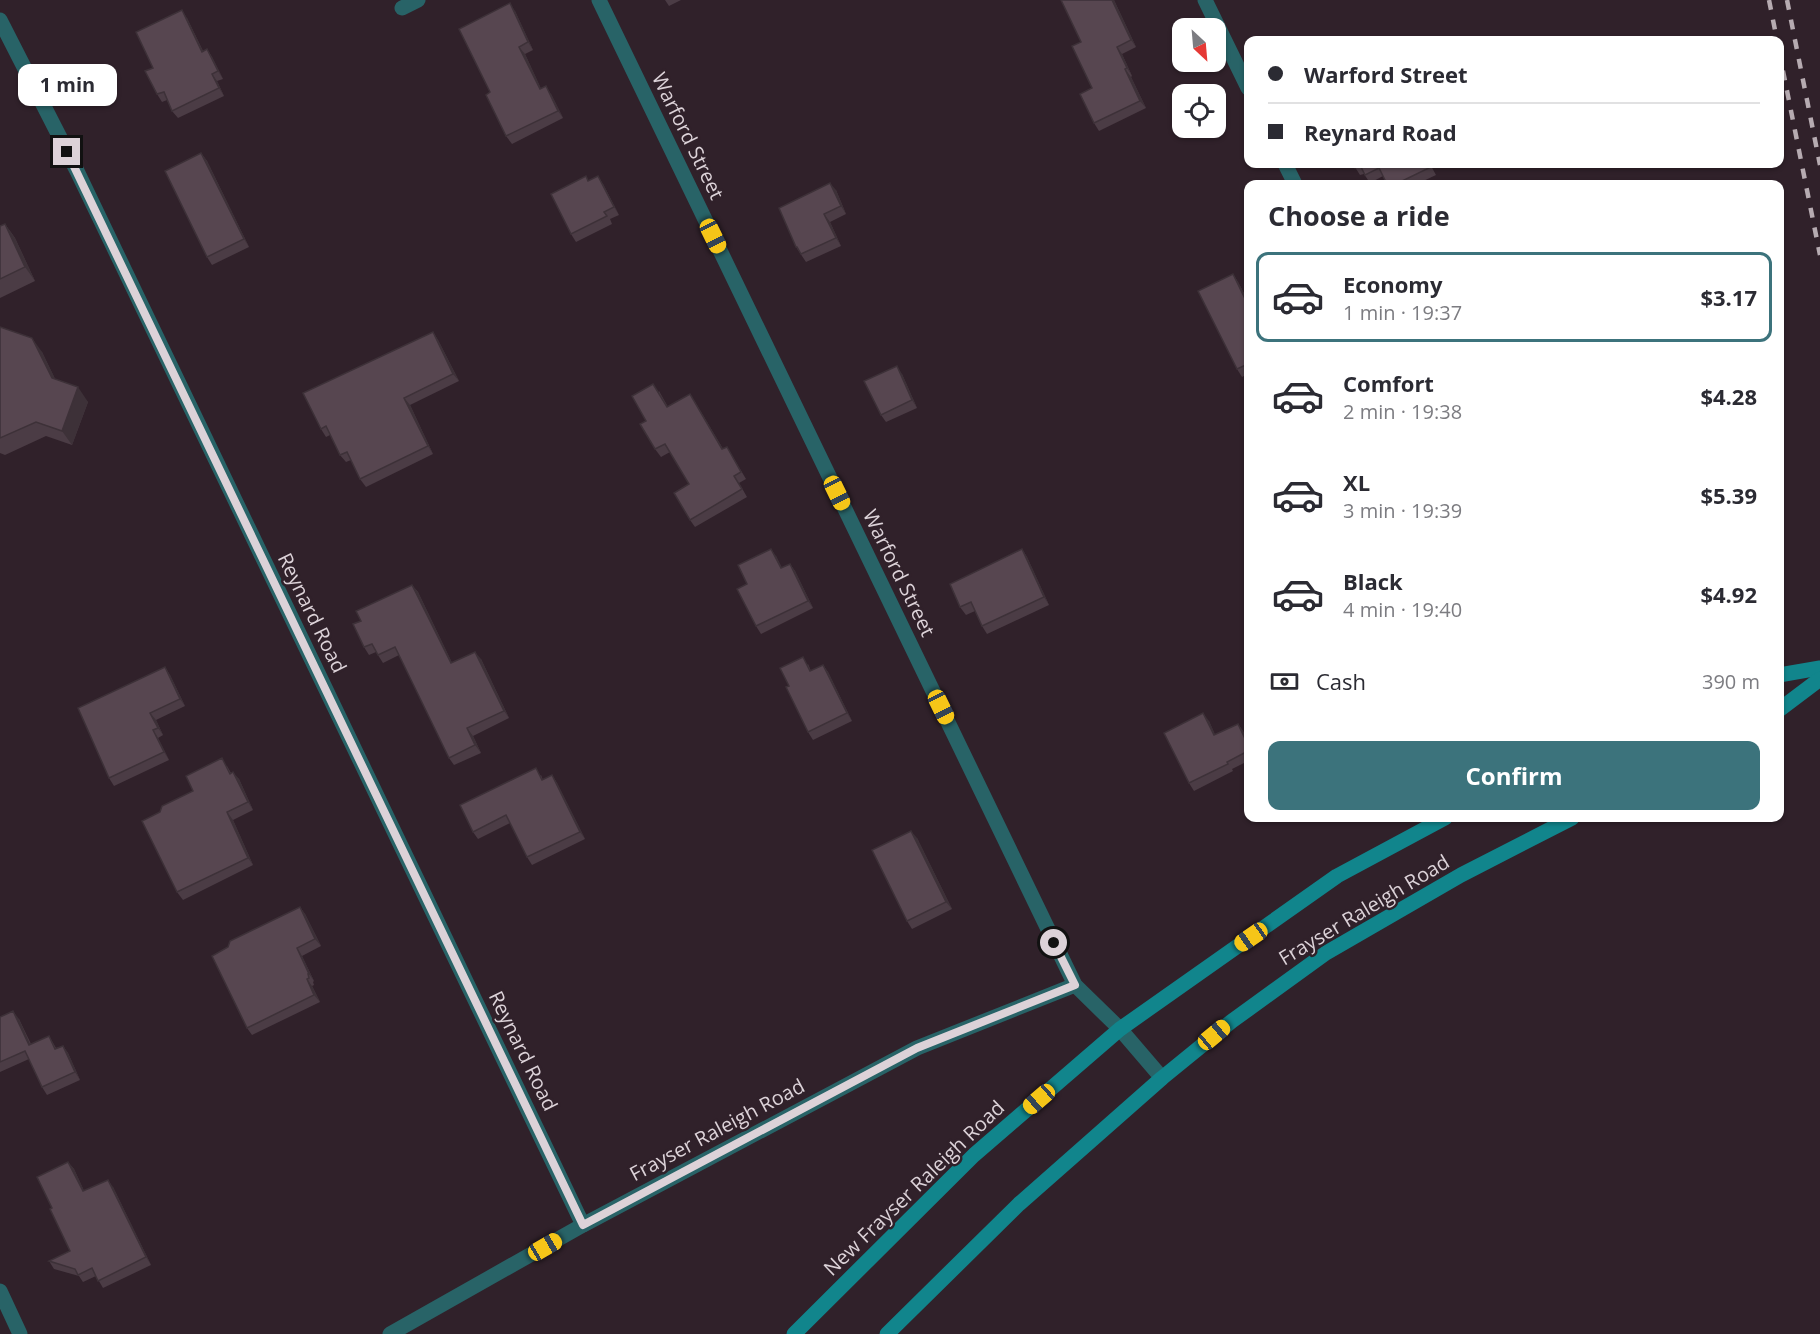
<!DOCTYPE html>
<meta charset="utf-8">
<style>
:root{--surface:#fff;--page:#f7f7f7;--text:#2b2b33;--muted:#7c7c81;--line:#e1e1e2;--accent:#3c737c}
body{margin:0;font-family:"Open Sans",sans-serif;background:var(--page);color:var(--text);height:100vh;display:flex;flex-direction:column;font-size:22px;white-space:nowrap}
*{box-sizing:border-box;margin:0}
p{font-size:20px;color:var(--muted)}
.icon{flex:none;width:33px;height:33px;fill:none;stroke:currentColor;stroke-width:2;stroke-linecap:round;stroke-linejoin:round}
.map{position:relative;flex:1;overflow:hidden}
.panel{position:absolute;left:1244px;top:180px;width:540px;height:642px;display:flex;flex-direction:column;background:var(--surface);border-radius:12px;box-shadow:0 2px 4px #0004}
.panel>*{flex:none}
.hud{position:absolute;left:1244px;top:36px;width:540px;height:132px;border-radius:12px;box-shadow:0 2px 4px #0004;display:grid;align-content:center;height:132px;padding:0 24px;background:var(--surface)}
.needle{width:39px;rotate:154deg}
.tools{position:absolute;left:1172px;top:18px;display:grid;gap:12px}
.tools a{display:grid;place-items:center;width:54px;height:54px;border-radius:12px;background:var(--surface);box-shadow:0 2px 4px #0004;font-size:30px}
.end{position:absolute;width:27px;height:27px;margin:-14px;border:8px solid #dcd2d8;background:#111;box-shadow:0 0 0 3px #111}
.from{border-radius:50%}
.bubble{position:absolute;height:42px;border-radius:12px;background:var(--surface);box-shadow:0 2px 4px #0004;font-size:20px;font-weight:700;line-height:42px;text-align:center}
.car{position:absolute;width:18px;height:36px;margin:-18px -9px;border-radius:8px;box-shadow:0 0 4px 2px #0007;background:linear-gradient(#f5c518 24%,#345 0 40%,#f5c518 0 76%,#345 0 86%,#f5c518 0)}
.hud b{display:flex;align-items:center;gap:21px;height:57px;font-size:22px}
.hud b+b{border-top:2px solid var(--line)}
.hud i{width:15px;height:15px;background:var(--text)}
ul{padding:0;list-style:none}
li{display:flex;align-items:center;gap:18px;height:90px;margin:0 12px 9px;padding:0 12px;border:3px solid transparent;border-radius:12px}
li div{flex:1}
li b{display:block;font-size:22px}
li em{font-style:normal;font-weight:700}
li.current{border-color:var(--accent)}
li>.icon{width:54px;height:54px;stroke-width:1.5}
h2{padding:0 24px;font-size:27px;line-height:72px}
.pay{display:flex;align-items:center;gap:15px;height:66px;padding:0 24px;font-size:22px}
.pay p{margin-inline-start:auto}
.cta{display:flex;gap:12px;margin-top:auto;padding:12px 24px}
.cta a{flex:1;height:69px;border-radius:12px;background:var(--accent);color:#fff;font-size:24px;font-weight:700;line-height:69px;text-align:center}
.map>svg:first-child{display:block}
.lines{fill:none;stroke-linecap:round;stroke-linejoin:round}
.minor{stroke:#286367;stroke-width:15}
.secondary{stroke:#11858c;stroke-width:15}
.rail{stroke:#b6abb1;stroke-width:4.5;stroke-dasharray:10 10;stroke-linecap:butt}
.wall{fill:#4b3c45}
.shaded-wall{fill:#3d3138}
.building{fill:#574650;stroke:#3d3138;stroke-width:1.5}
.route{stroke:#dcd2d8;stroke-width:8}
.labels{text-anchor:middle;stroke-width:5;stroke-linejoin:round;paint-order:stroke}
.street-label{font-size:20px;fill:#dcd2d8;stroke:#30212a}
</style>
<div class="map">
<svg width="1820" height="1334" viewBox="0 0 1820 1334">
<rect width="100%" height="100%" fill="#30212a"/>
<g class="lines">
<g class="minor">
<polyline points="599,0 1075,985 1120,1029 1162,1078"/>
<polyline points="1205,0 1248,88"/>
<polyline points="402,8 418,0"/>
<polyline points="0,20 77,171 583,1225"/>
<polyline points="1285,164 1295,184"/>
<polyline points="0,1291 20,1334"/>
<polyline points="390,1334 583,1225 917,1048 1075,985"/>
</g>
<g class="secondary">
<polyline points="1779,675 1820,668"/>
<polyline points="1779,710 1820,679"/>
<polyline points="794,1334 974,1155 1120,1029 1337,876 1445,818"/>
<polyline points="887,1334 1019,1204 1162,1078 1232,1021 1326,953 1461,875 1572,818"/>
</g>
<g class="rail">
<polyline points="1769,0 1777,40"/>
<polyline points="1787,0 1820,165"/>
<polyline points="1779,51 1820,255"/>
</g>
</g>
<g class="wall">
<polygon points="665,0 681,0 669,6"/>
<polygon points="1061,0 1114,0 1136,47 1122,54 1132,76 1131,77 1146,108 1099,131 1094,123 1092,88 1081,42"/>
<polygon points="515,11 533,50 525,54 541,89 551,94 563,118 512,144 506,136 490,92"/>
<polygon points="187,18 203,51 207,49 212,57 223,79 217,81 224,96 178,118 172,111 167,100 162,102 157,94 153,68"/>
<polygon points="201,153 207,161 249,247 212,265 207,257"/>
<polygon points="1353,164 1430,164 1436,175 1417,184 1387,184 1383,176 1370,183 1364,174 1360,175"/>
<polygon points="589,181 603,184 619,215 610,219 612,224 576,242 571,234"/>
<polygon points="836,190 846,214 830,222 841,246 806,262 796,247"/>
<polygon points="5,224 15,238 35,281 0,298 0,226"/>
<polygon points="1233,274 1238,282 1248,301 1248,374 1242,377 1237,369"/>
<polygon points="0,327 42,352 55,379 88,402 72,445 46,436 5,455 0,453"/>
<polygon points="433,332 438,340 459,381 410,405 433,454 366,487 360,479 351,460 346,462 340,455 330,435 326,437 321,429"/>
<polygon points="902,374 917,408 886,422 881,415"/>
<polygon points="659,391 668,407 695,402 723,449 727,447 746,479 739,483 747,497 695,527 690,520 689,484 670,452 661,457 655,449 646,421"/>
<polygon points="1022,549 1027,557 1049,605 987,634 982,626 975,611 966,615 960,607"/>
<polygon points="776,556 782,568 790,564 795,571 813,608 761,634 756,626 747,584"/>
<polygon points="412,585 418,592 452,663 481,659 509,718 473,736 481,753 454,765 449,758 399,655 383,663 376,652 369,655 364,647 361,621"/>
<polygon points="808,664 811,671 823,665 828,672 852,721 813,740 808,732 789,686"/>
<polygon points="165,667 170,675 185,706 156,720 163,735 158,738 169,760 114,786 109,778"/>
<polygon points="1209,721 1215,735 1238,724 1243,731 1248,742 1248,761 1232,769 1233,771 1194,791 1189,783"/>
<polygon points="227,766 231,773 239,779 253,810 233,820 253,865 183,900 177,892 160,812 193,791"/>
<polygon points="541,775 543,780 552,775 557,783 585,839 532,865 527,857 510,823 478,839 473,832"/>
<polygon points="917,838 952,909 912,929 907,921"/>
<polygon points="300,907 305,914 321,946 302,956 314,981 313,982 314,985 312,986 320,1002 252,1035 247,1028 228,947"/>
<polygon points="0,1017 19,1019 31,1044 49,1036 56,1048 63,1046 68,1053 80,1080 47,1095 42,1087 29,1059 0,1072"/>
<polygon points="68,1162 74,1169 84,1191 113,1187 151,1265 103,1288 96,1276 83,1282 79,1276 54,1269 49,1261 70,1251 52,1208"/>
</g>
<g class="shaded-wall">
<polygon points="1112,0 1114,0 1136,47 1131,40"/>
<polygon points="510,3 515,11 533,50 528,42"/>
<polygon points="182,10 187,18 207,60 202,52"/>
<polygon points="519,47 525,54 545,97 540,89"/>
<polygon points="1117,47 1122,54 1132,76 1127,68"/>
<polygon points="207,49 212,57 223,79 218,71"/>
<polygon points="1125,69 1131,77 1146,108 1140,101"/>
<polygon points="212,74 217,81 224,96 219,88"/>
<polygon points="546,86 551,94 563,118 558,111"/>
<polygon points="201,153 207,161 249,247 244,239"/>
<polygon points="598,176 603,184 619,215 614,207"/>
<polygon points="830,183 836,190 846,214 841,206"/>
<polygon points="824,214 830,222 841,246 836,238"/>
<polygon points="5,224 15,238 35,281 25,267"/>
<polygon points="1233,274 1238,282 1248,301 1248,305"/>
<polygon points="433,332 438,340 459,381 453,374"/>
<polygon points="32,338 42,352 62,393 52,378"/>
<polygon points="897,366 902,374 917,408 912,400"/>
<polygon points="78,387 88,402 72,445 62,431"/>
<polygon points="690,394 695,402 728,457 722,449"/>
<polygon points="404,398 410,405 433,454 428,446"/>
<polygon points="771,549 776,556 786,576 781,568"/>
<polygon points="1022,549 1027,557 1049,605 1044,597"/>
<polygon points="790,564 795,571 813,608 808,601"/>
<polygon points="412,585 418,592 456,671 451,663"/>
<polygon points="475,652 481,659 509,718 504,711"/>
<polygon points="823,665 828,672 852,721 847,713"/>
<polygon points="165,667 170,675 185,706 180,699"/>
<polygon points="150,713 156,720 163,735 158,728"/>
<polygon points="1203,713 1209,721 1219,743 1214,735"/>
<polygon points="1238,724 1243,731 1248,742 1248,745"/>
<polygon points="467,728 473,736 481,753 475,745"/>
<polygon points="153,730 158,738 169,760 164,752"/>
<polygon points="233,772 239,779 253,810 248,802"/>
<polygon points="552,775 557,783 585,839 580,832"/>
<polygon points="227,812 233,820 253,865 248,858"/>
<polygon points="911,831 917,838 952,909 946,902"/>
<polygon points="300,907 305,914 321,946 315,939"/>
<polygon points="297,948 302,956 314,981 309,974"/>
<polygon points="307,979 312,986 320,1002 314,995"/>
<polygon points="13,1011 19,1019 34,1053 29,1045"/>
<polygon points="63,1046 68,1053 80,1080 75,1072"/>
<polygon points="68,1162 74,1169 88,1199 83,1191"/>
<polygon points="108,1180 113,1187 151,1265 146,1257"/>
</g>
<g class="building">
<polygon points="1061,0 1112,0 1131,40 1117,47 1127,68 1125,69 1140,101 1094,123 1080,94 1092,88 1072,46 1081,42"/>
<polygon points="510,3 528,42 519,47 540,89 546,86 558,111 506,136 486,95 490,92 459,29"/>
<polygon points="182,10 202,52 207,49 218,71 212,74 219,88 172,111 164,92 157,94 145,71 153,68 136,32"/>
<polygon points="201,153 244,239 207,257 165,171"/>
<polygon points="1353,164 1429,164 1431,167 1396,184 1387,184 1379,168 1365,175 1360,165 1355,168"/>
<polygon points="586,176 588,181 598,176 614,207 604,212 607,216 571,234 551,194"/>
<polygon points="830,183 841,206 824,214 836,238 801,254 797,247 796,247 779,208"/>
<polygon points="5,224 25,267 0,279 0,226"/>
<polygon points="1233,274 1248,305 1248,364 1237,369 1198,291"/>
<polygon points="0,327 32,338 52,378 78,387 62,431 36,422 0,438"/>
<polygon points="433,332 453,374 404,398 428,446 360,479 347,452 340,455 326,426 321,429 303,393"/>
<polygon points="897,366 912,400 881,415 864,381"/>
<polygon points="653,384 667,407 690,394 722,449 727,447 741,472 734,476 742,489 690,520 674,493 689,484 665,444 655,449 640,424 646,421 632,396"/>
<polygon points="771,549 781,568 790,564 808,601 756,626 737,589 747,584 738,565"/>
<polygon points="1022,549 1044,597 982,626 971,602 960,607 950,584"/>
<polygon points="412,585 451,663 475,652 504,711 467,728 475,745 449,758 395,647 378,655 372,644 364,647 353,624 361,621 356,611"/>
<polygon points="803,657 810,671 823,665 847,713 808,732 786,687 789,686 780,668"/>
<polygon points="165,667 180,699 150,713 158,728 153,730 164,752 109,778 78,708"/>
<polygon points="1203,713 1214,735 1238,724 1248,745 1248,751 1227,762 1228,764 1189,783 1164,733"/>
<polygon points="222,758 230,774 233,772 248,802 227,812 248,858 177,892 142,821 160,812 162,806 193,791 186,776"/>
<polygon points="536,768 542,780 552,775 580,832 527,857 506,815 473,832 460,805"/>
<polygon points="911,831 946,902 907,921 872,850"/>
<polygon points="300,907 315,939 297,948 309,974 308,974 309,978 307,979 314,995 247,1028 212,956 228,947 230,941"/>
<polygon points="13,1011 29,1045 49,1036 55,1049 63,1046 75,1072 42,1087 25,1051 0,1062 0,1017"/>
<polygon points="68,1162 83,1191 108,1180 146,1257 98,1281 92,1268 78,1275 75,1269 49,1261 70,1251 50,1209 52,1208 37,1177"/>
</g>
<g class="lines">
<polyline class="route" points="67,152 583,1225 917,1048 1075,985 1054,943"/>
</g>
<g class="labels">
<g class="street-label">
<text transform="translate(688 136) rotate(64)" y="7">Warford Street</text>
<text transform="translate(899 573) rotate(64)" y="7">Warford Street</text>
<text transform="translate(312 613) rotate(64)" y="7">Reynard Road</text>
<text transform="translate(1364 910) rotate(-31)" y="7">Frayser Raleigh Road</text>
<text transform="translate(523 1051) rotate(64)" y="7">Reynard Road</text>
<text transform="translate(717 1130) rotate(-28)" y="7">Frayser Raleigh Road</text>
<text transform="translate(914 1188) rotate(-44)" y="7">New Frayser Raleigh Road</text>
</g>
</g>
</svg>
<div class="tools">
<a><svg class="needle" viewBox="-14 -14 28 28"><path d="M0-13l5 13h-10z" fill="#e53935"/><path d="M0 13l5-13h-10z" fill="#7c7c81"/></svg></a>
<a><svg class="icon" aria-label="locate" viewBox="0 0 24 24"><circle cx="12" cy="12" r="6"/><path d="M12 2v4M12 18v4M2 12h4M18 12h4"/></svg></a>
</div>
<i class="end from" style="left:1054px;top:943px"></i>
<i class="end" style="left:67px;top:152px"></i>
<div class="bubble" style="left:18px;top:64px;width:99px">1 min</div>
<i class="car" style="left:713px;top:236px;rotate:154deg"></i>
<i class="car" style="left:837px;top:493px;rotate:154deg"></i>
<i class="car" style="left:941px;top:707px;rotate:154deg"></i>
<i class="car" style="left:1251px;top:937px;rotate:235deg"></i>
<i class="car" style="left:1214px;top:1035px;rotate:50deg"></i>
<i class="car" style="left:1039px;top:1099px;rotate:229deg"></i>
<i class="car" style="left:545px;top:1247px;rotate:60deg"></i>
<div class="hud">
<b><i class="from"></i>Warford Street</b>
<b><i></i>Reynard Road</b>
</div>
<section class="panel">
<h2>Choose a ride</h2>
<ul>
<li class="current"><svg class="icon" aria-label="car" viewBox="0 0 24 24"><path d="M5 17H2v-5l4-1 3-4h7l3 4 3 1v5h-3M9 17h6M6 11h13"/><circle cx="7" cy="17" r="2"/><circle cx="17" cy="17" r="2"/></svg><div><b>Economy</b><p>1 min · 19:37</p></div><em>$3.17</em></li>
<li><svg class="icon" aria-label="car" viewBox="0 0 24 24"><path d="M5 17H2v-5l4-1 3-4h7l3 4 3 1v5h-3M9 17h6M6 11h13"/><circle cx="7" cy="17" r="2"/><circle cx="17" cy="17" r="2"/></svg><div><b>Comfort</b><p>2 min · 19:38</p></div><em>$4.28</em></li>
<li><svg class="icon" aria-label="car" viewBox="0 0 24 24"><path d="M5 17H2v-5l4-1 3-4h7l3 4 3 1v5h-3M9 17h6M6 11h13"/><circle cx="7" cy="17" r="2"/><circle cx="17" cy="17" r="2"/></svg><div><b>XL</b><p>3 min · 19:39</p></div><em>$5.39</em></li>
<li><svg class="icon" aria-label="car" viewBox="0 0 24 24"><path d="M5 17H2v-5l4-1 3-4h7l3 4 3 1v5h-3M9 17h6M6 11h13"/><circle cx="7" cy="17" r="2"/><circle cx="17" cy="17" r="2"/></svg><div><b>Black</b><p>4 min · 19:40</p></div><em>$4.92</em></li>
</ul>
<div class="pay"><svg class="icon" aria-label="cash" viewBox="0 0 24 24"><path d="M3 7h18v10H3z"/><circle cx="12" cy="12" r="2"/></svg>Cash<p>390 m</p></div>
<div class="cta"><a>Confirm</a></div>
</section>
</div>
